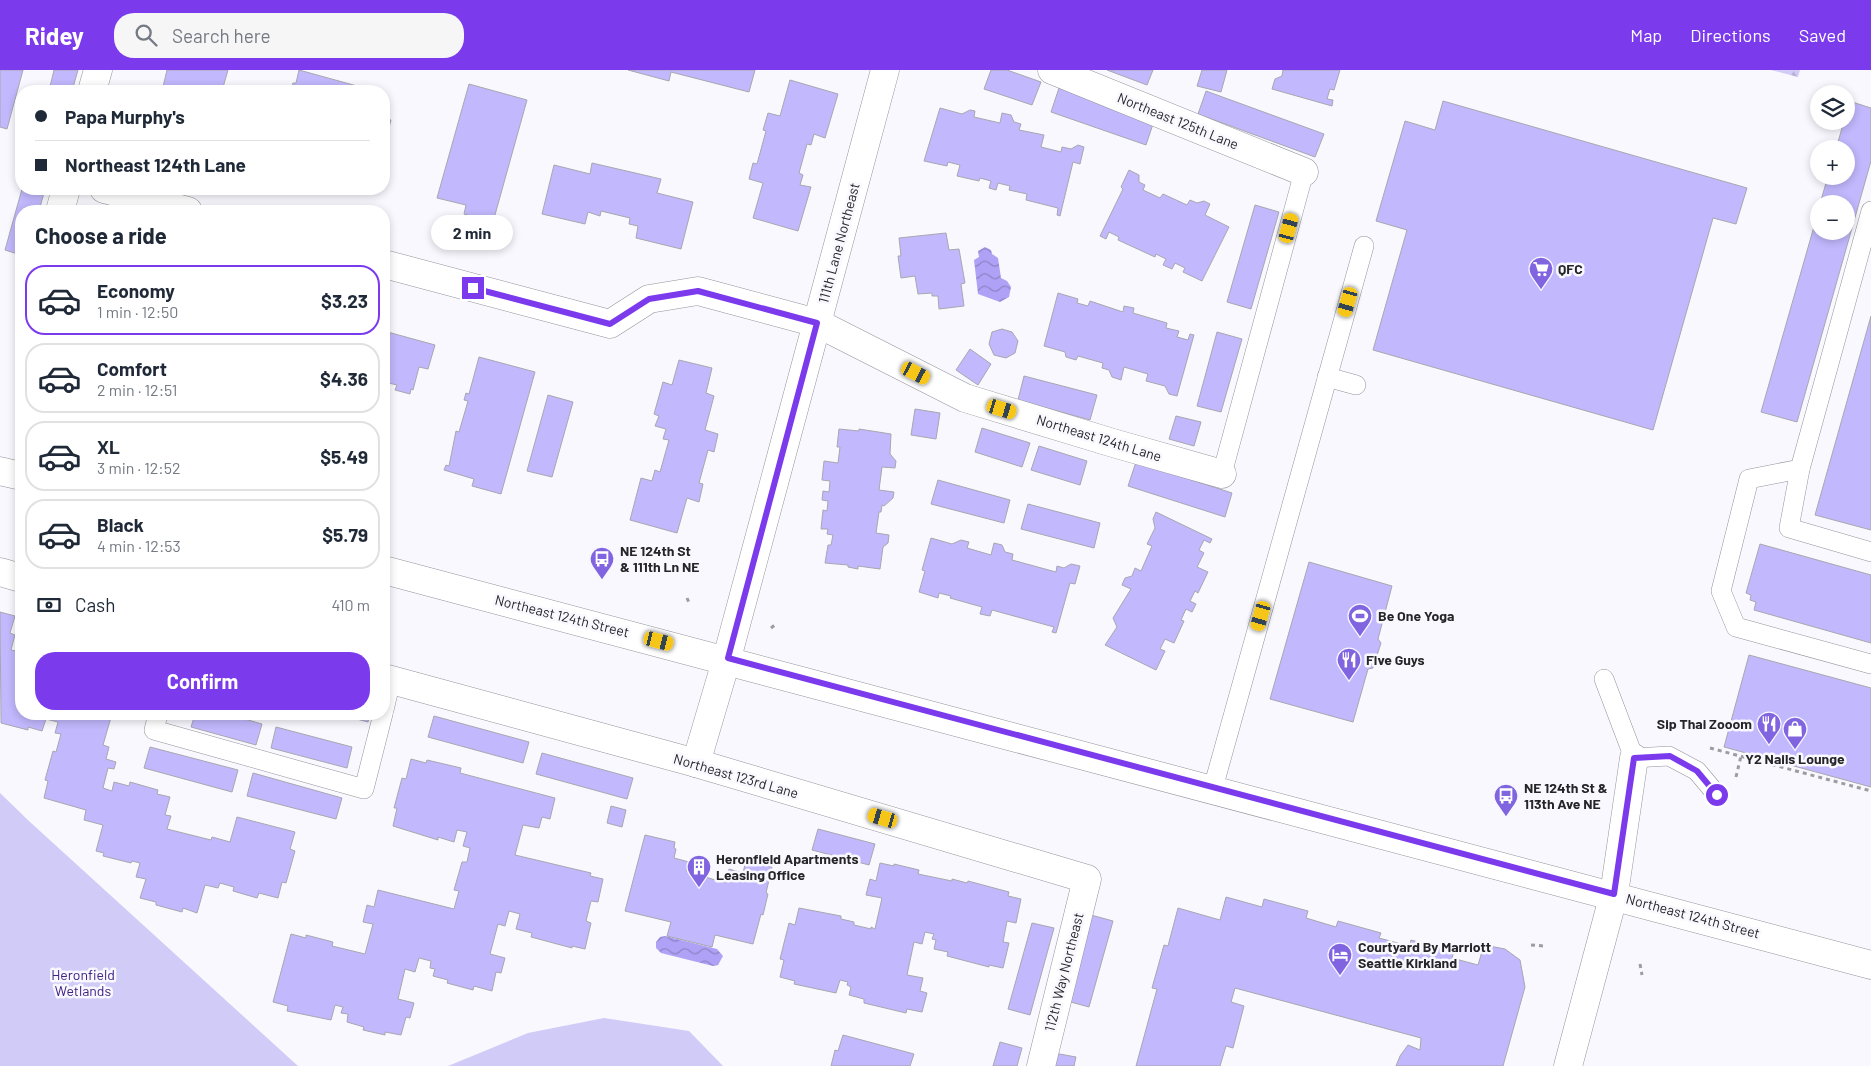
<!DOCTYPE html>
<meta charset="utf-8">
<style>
:root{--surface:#fff;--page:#f6f6f7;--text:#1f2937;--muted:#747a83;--line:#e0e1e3;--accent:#7c3aed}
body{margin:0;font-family:Barlow,sans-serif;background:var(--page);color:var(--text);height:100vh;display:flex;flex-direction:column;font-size:19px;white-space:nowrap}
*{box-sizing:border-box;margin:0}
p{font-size:16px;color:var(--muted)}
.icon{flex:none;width:28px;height:28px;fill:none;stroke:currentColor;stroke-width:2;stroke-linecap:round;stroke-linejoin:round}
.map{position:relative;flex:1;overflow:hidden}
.details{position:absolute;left:15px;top:135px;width:375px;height:515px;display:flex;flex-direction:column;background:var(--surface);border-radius:20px;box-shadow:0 2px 8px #0003}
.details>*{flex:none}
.top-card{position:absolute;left:15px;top:15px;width:375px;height:110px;border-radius:20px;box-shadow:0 2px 8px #0003;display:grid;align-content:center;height:110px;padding:0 20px;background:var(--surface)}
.buttons{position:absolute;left:1810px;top:15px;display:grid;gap:10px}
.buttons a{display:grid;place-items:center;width:45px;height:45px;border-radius:50%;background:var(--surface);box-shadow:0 2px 8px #0003;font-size:25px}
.end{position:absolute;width:22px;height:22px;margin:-11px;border:6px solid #7c3aed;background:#fff;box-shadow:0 0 0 2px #fff}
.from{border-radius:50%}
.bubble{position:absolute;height:35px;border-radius:18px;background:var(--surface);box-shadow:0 2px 8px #0003;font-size:16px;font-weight:700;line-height:35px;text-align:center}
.car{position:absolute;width:15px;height:30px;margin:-15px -8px;border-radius:6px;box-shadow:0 0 4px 1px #0007;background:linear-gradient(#f5c518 24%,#345 0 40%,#f5c518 0 76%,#345 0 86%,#f5c518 0)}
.top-card b{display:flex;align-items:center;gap:18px;height:48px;font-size:19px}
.top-card b+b{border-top:1px solid var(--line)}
.top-card i{width:12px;height:12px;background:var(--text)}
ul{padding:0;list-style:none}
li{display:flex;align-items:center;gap:15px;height:70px;margin:0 10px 8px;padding:0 10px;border:2px solid var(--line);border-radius:20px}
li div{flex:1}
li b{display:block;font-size:19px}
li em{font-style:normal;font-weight:700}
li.on{border-color:var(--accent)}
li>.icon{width:45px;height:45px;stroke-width:1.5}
h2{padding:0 20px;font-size:22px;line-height:60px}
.pay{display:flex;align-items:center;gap:12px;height:55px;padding:0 20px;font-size:19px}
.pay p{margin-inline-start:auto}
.cta{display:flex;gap:10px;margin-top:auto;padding:10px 20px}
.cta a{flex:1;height:58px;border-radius:20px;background:var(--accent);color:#fff;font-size:20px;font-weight:700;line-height:58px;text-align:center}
header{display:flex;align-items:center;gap:30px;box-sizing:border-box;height:70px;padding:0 25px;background:var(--accent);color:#fff}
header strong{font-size:24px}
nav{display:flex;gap:28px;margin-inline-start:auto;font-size:18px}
.search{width:350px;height:45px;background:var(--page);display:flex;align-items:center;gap:12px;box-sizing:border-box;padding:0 18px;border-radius:20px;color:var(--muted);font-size:19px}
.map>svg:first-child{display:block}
.forest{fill:url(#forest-firs)}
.green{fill:#d1cbf7}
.water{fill:url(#water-waves)}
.building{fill:#c1b8fd;stroke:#a8a7af}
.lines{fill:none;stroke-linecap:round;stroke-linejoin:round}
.service-casing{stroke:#94949b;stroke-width:20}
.minor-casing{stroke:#94949b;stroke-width:29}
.tertiary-casing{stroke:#94949b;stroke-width:29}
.secondary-casing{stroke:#94949b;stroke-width:29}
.path{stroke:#9d9da1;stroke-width:3;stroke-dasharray:4 4;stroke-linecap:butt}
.service{stroke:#fff;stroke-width:19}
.minor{stroke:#fff;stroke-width:28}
.tertiary{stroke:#fff;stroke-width:28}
.secondary{stroke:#fff;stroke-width:28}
.route{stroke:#7c3aed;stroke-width:6}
.labels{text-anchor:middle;stroke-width:5;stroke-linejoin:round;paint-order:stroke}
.street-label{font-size:14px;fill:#262629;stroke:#f8f8fe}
.poi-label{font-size:14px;font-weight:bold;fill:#262629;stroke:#f8f8fe;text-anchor:start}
.park-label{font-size:14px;fill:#3f2282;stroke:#f8f8fe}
</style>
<header>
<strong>Ridey</strong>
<div class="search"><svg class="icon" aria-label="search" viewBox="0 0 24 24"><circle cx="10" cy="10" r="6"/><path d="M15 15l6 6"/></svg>Search here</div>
<nav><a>Map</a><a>Directions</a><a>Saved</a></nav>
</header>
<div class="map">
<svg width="1871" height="996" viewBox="0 0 1871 996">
<defs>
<pattern id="forest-firs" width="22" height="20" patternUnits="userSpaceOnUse" patternTransform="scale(1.25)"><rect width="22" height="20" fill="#d1cbf7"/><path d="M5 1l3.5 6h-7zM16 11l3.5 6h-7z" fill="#b3aed4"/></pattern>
<pattern id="water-waves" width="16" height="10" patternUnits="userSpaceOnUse" patternTransform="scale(1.25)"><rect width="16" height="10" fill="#afa1f6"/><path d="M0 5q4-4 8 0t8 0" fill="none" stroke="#8e83c7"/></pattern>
</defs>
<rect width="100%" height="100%" fill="#f8f8fe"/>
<polygon class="forest" points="1771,0 1800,0 1798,7"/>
<g class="green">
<polygon points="0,723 30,752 298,996 0,996"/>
<polygon points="604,948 689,961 723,996 448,996 528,963"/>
</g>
<g class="water">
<polygon points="985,177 991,180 992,184 998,188 1001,208 1007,211 1011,217 1009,227 1000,232 978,224 974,190 979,187 978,181"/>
<polygon points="665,866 717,879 723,886 718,895 713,896 661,883 656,878 656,872 660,867"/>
</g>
<g class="building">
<polygon points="0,0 23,0 7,59 0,57"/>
<polygon points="54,0 78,0 72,21 49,21"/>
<polygon points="167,0 228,0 222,21 162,21"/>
<polygon points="299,0 357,16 356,21 291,21 293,13 296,13"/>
<polygon points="628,0 755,0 749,22 671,2 669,11"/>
<polygon points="991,0 1007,0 1041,12 1032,35 984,19"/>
<polygon points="1107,0 1153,0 1147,15"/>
<polygon points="1202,0 1227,0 1221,22 1197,16"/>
<polygon points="1283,0 1340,0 1334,20 1330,19 1327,29 1333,30 1332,36 1272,19 1275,9 1282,6"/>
<polygon points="790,10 838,24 825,68 814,64 811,75 807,74 799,103 803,105 800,115 811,117 798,161 753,148 763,113 749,109 753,93 757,94 766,61 763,60 768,43 780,46"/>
<polygon points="469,14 527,30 493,152 464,144 466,135 437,128"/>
<polygon points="1059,18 1154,51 1146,75 1051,42"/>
<polygon points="1206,21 1324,64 1315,87 1198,44"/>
<polygon points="1443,31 1747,118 1736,154 1713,148 1653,360 1373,280 1407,160 1376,151 1405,51 1435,60"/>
<polygon points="1849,31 1871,38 1871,91 1797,352 1761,342 1819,139 1819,161 1846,161 1846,134 1820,134 1828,106 1846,106 1846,79 1836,79 1844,51 1846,51 1846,42"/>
<polygon points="940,38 962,44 970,40 975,41 974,47 1000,53 1002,43 1011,45 1014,52 1021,54 1019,60 1044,65 1041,77 1061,82 1062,77 1071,79 1078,75 1084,77 1080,94 1073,92 1060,146 1057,145 1058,138 1026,130 1027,124 1009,120 1010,116 998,113 996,120 989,118 991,111 980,108 979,111 957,106 960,95 948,92 947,96 924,91"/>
<polygon points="384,48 391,50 384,77"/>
<polygon points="592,93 661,109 657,123 693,132 681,179 636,168 638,156 629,154 630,148 601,141 600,146 588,142 585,154 542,144 554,95 590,104"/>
<polygon points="1129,100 1139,105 1139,112 1145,115 1143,120 1160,128 1163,124 1187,135 1190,130 1197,133 1204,131 1210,134 1205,145 1229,157 1202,211 1183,202 1185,198 1175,193 1172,199 1163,195 1166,189 1156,184 1155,187 1118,170 1119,167 1109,162 1106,169 1100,166 1123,119 1121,117"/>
<polygon points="22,119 45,119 39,141 21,141 21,185 5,180"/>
<polygon points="1255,135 1279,142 1251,239 1227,232"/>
<polygon points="946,163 949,180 959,179 965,213 961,214 964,236 939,239 938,226 932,226 932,223 918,224 915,206 901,208 898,186 901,186 899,168"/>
<polygon points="1058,223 1078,229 1077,233 1088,236 1090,231 1123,242 1124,236 1134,238 1133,243 1167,253 1166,258 1179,261 1177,267 1188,270 1190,264 1194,265 1177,326 1169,324 1165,316 1146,311 1148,304 1124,297 1121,310 1112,307 1109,300 1102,298 1103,293 1078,286 1076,290 1066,287 1065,282 1044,276"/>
<polygon points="1871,246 1871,460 1815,445"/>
<polygon points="1002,259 1012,262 1018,271 1015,283 1006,288 994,285 989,274 992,262"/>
<polygon points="384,261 435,275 428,299 419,297 413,320 411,319 410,324 395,320 397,315 384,312"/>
<polygon points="1217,262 1242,269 1221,342 1197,336"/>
<polygon points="970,279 991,294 978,315 956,300"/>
<polygon points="479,287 535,302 501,424 472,416 474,409 444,400 446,395 449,396 456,361 459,362 468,331 464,330 466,323 469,324"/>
<polygon points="679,290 712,298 706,323 714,326 705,360 718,364 714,382 708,380 699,413 703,414 699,432 687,428 677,463 630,450 641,408 652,411 655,400 660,402 669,370 663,369 666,359 655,356 659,346 654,344 663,312 672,315"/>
<polygon points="1024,306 1097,325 1090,350 1018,330"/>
<polygon points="548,325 573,332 552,407 527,401"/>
<polygon points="915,339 940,343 936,369 911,365"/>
<polygon points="1176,346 1201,352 1194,376 1169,369"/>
<polygon points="982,358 1030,373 1022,397 975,382"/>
<polygon points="839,359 859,361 859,359 891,364 890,384 896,391 895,398 882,397 879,420 894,422 893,428 884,436 882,435 881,442 879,442 876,463 889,465 888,473 883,477 880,499 858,496 858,499 848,497 848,495 825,493 828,475 831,475 833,465 827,464 828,459 821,459 823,440 827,441 828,431 822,430 823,421 829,422 830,411 822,410 824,391 838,393 840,377 837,377"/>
<polygon points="1039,376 1087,391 1080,415 1031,400"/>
<polygon points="1136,392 1232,423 1225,447 1128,416"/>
<polygon points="938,410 1010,430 1004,453 931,434"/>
<polygon points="1028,434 1100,453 1094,478 1021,459"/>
<polygon points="1156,442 1212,469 1210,473 1204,470 1199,480 1204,483 1197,497 1208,502 1198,523 1195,521 1190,531 1196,534 1192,542 1186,539 1181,550 1184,551 1174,573 1165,569 1160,579 1165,581 1156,600 1105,575 1117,557 1113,548 1131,519 1122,515 1125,508 1132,506 1135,498 1141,501 1152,476 1147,474 1155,458 1153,449"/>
<polygon points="931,468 952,474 961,470 969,472 967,478 991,485 994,473 1002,475 1005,482 1013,484 1012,490 1056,502 1057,496 1064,498 1071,494 1080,496 1075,514 1070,513 1056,563 1052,562 1054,557 992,540 990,546 980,544 982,537 950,528 951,526 939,523 938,528 919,522 925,501 922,500"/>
<polygon points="1760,474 1871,505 1871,573 1754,540 1756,532 1750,530 1751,525 1746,523"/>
<polygon points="1309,492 1392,516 1378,569 1381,573 1373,598 1368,599 1353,652 1270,629"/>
<polygon points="0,542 15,546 10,563 15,565 11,580 21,582 21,644 112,644 103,675 109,677 106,689 116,692 114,699 108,698 103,718 112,721 114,712 129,716 130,712 158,720 157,724 170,727 165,745 171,746 167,759 211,770 212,767 230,772 237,747 295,762 290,779 295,781 286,813 282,812 278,828 259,823 257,828 233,821 234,817 220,813 218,818 205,815 197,843 183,838 182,842 156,835 156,832 140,828 146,809 136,807 140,793 132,791 131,793 103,786 104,783 96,781 103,755 84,750 86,740 44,728 48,711 45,710 53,681 56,682 61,664 55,663 58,652 46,649 42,661 28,657 28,660 1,653"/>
<polygon points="1749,585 1871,618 1871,717 1724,677"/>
<polygon points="113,644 129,644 128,648"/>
<polygon points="195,644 227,644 262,654 256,675 191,657"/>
<polygon points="338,644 370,644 368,652"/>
<polygon points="434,646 529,672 523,693 428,667"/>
<polygon points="276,657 352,677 347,698 271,678"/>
<polygon points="150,677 238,700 232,722 144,698"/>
<polygon points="542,683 633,708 627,729 536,704"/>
<polygon points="411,689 426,693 427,690 461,698 460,703 555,728 550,749 542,747 539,758 523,755 515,785 591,803 590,806 603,809 598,832 591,831 586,851 591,853 585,879 572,876 572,878 531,867 532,863 516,859 520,844 509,841 505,856 498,854 490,884 505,888 501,903 496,902 492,921 474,916 473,920 447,913 448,910 433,906 435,899 430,898 431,891 419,888 415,902 405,899 398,929 414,933 410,948 406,947 401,965 385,962 385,965 363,960 364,957 347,952 348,944 341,943 343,937 335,935 331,950 287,941 288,936 273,932 291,864 306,868 306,865 333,872 332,876 365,884 373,854 363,852 367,835 374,837 378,820 454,839 459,821 454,820 462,792 467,792 470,778 463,776 467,762 457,760 454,772 438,767 438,770 393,756 397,738 394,738 402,708 406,709"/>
<polygon points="253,703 342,728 336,749 247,726"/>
<polygon points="611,736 626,740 622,757 607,753"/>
<polygon points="818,759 875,774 869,795 812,780"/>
<polygon points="645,765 675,772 674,778 676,779 674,788 689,792 686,801 725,813 729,799 743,803 746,790 772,797 766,823 768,824 763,845 761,844 753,874 715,865 712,877 667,866 671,852 625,841"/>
<polygon points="880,793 894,796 894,794 919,800 918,804 952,811 952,809 967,813 968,811 1009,822 1008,826 1021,829 1016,853 1007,851 1003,872 1009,873 1003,898 989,895 989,897 947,886 948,882 934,879 936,870 932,869 934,864 925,862 922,874 914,872 907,905 923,908 920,921 927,923 922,942 907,939 906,943 864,933 864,929 849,925 851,917 847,915 848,912 840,910 836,923 794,914 795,911 780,907 784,890 780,889 789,853 795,855 799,838 841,846 841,849 854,852 854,855 871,859 871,857 875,859 882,828 866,825 870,809 876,811"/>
<polygon points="1226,827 1262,837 1264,829 1308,841 1306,848 1336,857 1338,851 1381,863 1379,868 1409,876 1411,870 1454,882 1452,888 1478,895 1484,875 1505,879 1520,890 1525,917 1503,996 1396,996 1400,986 1408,975 1420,980 1421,968 1235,918 1231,932 1244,936 1233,978 1226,976 1220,996 1136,996 1157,919 1152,918 1164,875 1168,876 1178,838 1220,850"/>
<polygon points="1091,845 1113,851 1089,937 1067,931"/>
<polygon points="1032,853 1054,858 1030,945 1008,939"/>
<polygon points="843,965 914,984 910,996 831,996 835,980 838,981"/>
<polygon points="1000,972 1022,978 1017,996 993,996"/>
<polygon points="1054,983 1076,987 1074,996 1051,996"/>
</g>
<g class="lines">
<defs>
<g id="service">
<polyline points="1871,141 1800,399 1749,409 1721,521 1736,557 1871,594"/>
<polyline points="1327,307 1356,315"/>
<polyline points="1800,399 1789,458 1871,482"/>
<polyline points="1222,404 1304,102"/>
<polyline points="1604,609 1634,688 1669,686 1697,701 1717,725"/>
<polyline points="384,640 391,610"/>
<polyline points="158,644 154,660 364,719 383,644"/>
<polyline points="1213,718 1364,176"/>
</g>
<g id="minor">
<polyline points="1052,0 1304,102"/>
<polyline points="92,21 98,0"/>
<polyline points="104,119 188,141"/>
<polyline points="60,141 66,119"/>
<polyline points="384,194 610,254 649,229 698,221 817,253 965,328 1113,373 1222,404"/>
<polyline points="0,502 21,508"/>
<polyline points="384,608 696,693 1087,809 1041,996"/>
<polyline points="696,693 727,588 885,0"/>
<polyline points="1614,824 1634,688"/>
</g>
<polyline id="tertiary" points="1568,996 1614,824"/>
<g id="secondary">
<polyline points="0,401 21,406"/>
<path d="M 384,500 C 880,628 1376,759 1871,895"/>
</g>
</defs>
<use href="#service" class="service-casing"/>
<use href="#minor" class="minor-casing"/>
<use href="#tertiary" class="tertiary-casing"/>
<use href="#secondary" class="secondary-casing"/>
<g class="path">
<polyline points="687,528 690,535"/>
<polyline points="771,558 776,554"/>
<polyline points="1710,678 1871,721"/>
<polyline points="1736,707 1741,686"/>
<polyline points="1531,875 1544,876"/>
<polyline points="1640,894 1642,905"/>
</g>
<use href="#service" class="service"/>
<use href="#minor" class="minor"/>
<use href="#tertiary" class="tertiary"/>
<use href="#secondary" class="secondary"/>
</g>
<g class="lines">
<polyline class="route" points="473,218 610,254 649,229 698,221 817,253 728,588 1614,824 1634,688 1670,686 1697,701 1717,725"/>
</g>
<defs>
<symbol id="supermarket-pin" viewBox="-11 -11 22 30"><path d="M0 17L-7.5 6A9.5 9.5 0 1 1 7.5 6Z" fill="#8164df" stroke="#f8f8fe"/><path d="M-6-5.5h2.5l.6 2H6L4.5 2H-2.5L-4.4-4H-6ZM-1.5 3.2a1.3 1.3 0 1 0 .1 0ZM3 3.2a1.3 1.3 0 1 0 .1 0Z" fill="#fff"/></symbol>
<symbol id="bus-pin" viewBox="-11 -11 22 30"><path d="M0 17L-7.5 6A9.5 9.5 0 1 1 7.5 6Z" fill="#8164df" stroke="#f8f8fe"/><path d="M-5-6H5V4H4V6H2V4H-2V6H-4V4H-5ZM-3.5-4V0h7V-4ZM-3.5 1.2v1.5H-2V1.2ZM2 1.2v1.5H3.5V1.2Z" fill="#fff"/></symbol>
<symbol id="stadium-pin" viewBox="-11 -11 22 30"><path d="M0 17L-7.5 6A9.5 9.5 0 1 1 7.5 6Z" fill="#8164df" stroke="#f8f8fe"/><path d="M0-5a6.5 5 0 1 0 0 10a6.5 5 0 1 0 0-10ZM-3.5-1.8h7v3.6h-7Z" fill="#fff"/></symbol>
<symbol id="restaurant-pin" viewBox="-11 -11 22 30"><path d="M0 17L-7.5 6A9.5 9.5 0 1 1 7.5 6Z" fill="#8164df" stroke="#f8f8fe"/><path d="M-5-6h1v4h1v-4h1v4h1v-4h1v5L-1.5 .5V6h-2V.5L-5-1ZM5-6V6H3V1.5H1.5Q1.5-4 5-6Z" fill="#fff"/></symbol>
<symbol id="shop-pin" viewBox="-11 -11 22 30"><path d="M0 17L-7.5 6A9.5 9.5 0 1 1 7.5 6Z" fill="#8164df" stroke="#f8f8fe"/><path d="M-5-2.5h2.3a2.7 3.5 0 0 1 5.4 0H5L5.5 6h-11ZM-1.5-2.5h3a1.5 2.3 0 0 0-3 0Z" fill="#fff"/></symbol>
<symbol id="building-pin" viewBox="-11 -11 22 30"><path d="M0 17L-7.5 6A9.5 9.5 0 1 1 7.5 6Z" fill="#8164df" stroke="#f8f8fe"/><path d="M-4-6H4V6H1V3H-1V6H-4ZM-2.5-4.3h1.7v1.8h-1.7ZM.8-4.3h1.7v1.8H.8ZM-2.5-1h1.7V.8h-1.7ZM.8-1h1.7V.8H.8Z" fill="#fff"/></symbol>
<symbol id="hotel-pin" viewBox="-11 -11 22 30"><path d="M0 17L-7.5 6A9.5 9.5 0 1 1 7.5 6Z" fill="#8164df" stroke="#f8f8fe"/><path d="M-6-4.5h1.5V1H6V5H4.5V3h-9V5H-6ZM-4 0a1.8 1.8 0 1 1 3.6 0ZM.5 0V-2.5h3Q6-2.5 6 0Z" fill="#fff"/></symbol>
</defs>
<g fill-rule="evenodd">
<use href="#supermarket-pin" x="1527" y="185" width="28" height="38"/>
<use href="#bus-pin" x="588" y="475" width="28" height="38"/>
<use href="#stadium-pin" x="1346" y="532" width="28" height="38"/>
<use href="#restaurant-pin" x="1335" y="576" width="28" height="38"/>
<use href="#restaurant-pin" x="1755" y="640" width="28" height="38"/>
<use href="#shop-pin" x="1781" y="645" width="28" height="38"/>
<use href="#bus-pin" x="1492" y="712" width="28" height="38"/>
<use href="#building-pin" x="685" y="783" width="28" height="38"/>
<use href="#hotel-pin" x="1326" y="871" width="28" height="38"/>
</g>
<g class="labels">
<g class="street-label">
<text transform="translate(1178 51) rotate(22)" y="5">Northeast 125th Lane</text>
<text transform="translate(839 173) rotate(-75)" y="5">111th Lane Northeast</text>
<text transform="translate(1099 368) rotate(17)" y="5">Northeast 124th Lane</text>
<text transform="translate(562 546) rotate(14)" y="5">Northeast 124th Street</text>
<text transform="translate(736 706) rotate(16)" y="5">Northeast 123rd Lane</text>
<text transform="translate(1693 846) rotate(15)" y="5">Northeast 124th Street</text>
<text transform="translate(1064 902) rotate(-76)" y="5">112th Way Northeast</text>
</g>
<g class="poi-label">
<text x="1558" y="204">QFC</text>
<text x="620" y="486">NE 124th St<tspan x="620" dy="16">&amp; 111th Ln NE</tspan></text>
<text x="1378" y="551">Be One Yoga</text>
<text x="1366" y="595">Five Guys</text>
<text x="1752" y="659" text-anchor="end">Sip Thai Zooom</text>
<text x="1795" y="694" text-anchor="middle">Y2 Nails Lounge</text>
<text x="1524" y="723">NE 124th St &amp;<tspan x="1524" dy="16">113th Ave NE</tspan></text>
<text x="716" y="794">Heronfield Apartments<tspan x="716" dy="16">Leasing Office</tspan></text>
<text x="1358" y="882">Courtyard By Marriott<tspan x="1358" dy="16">Seattle Kirkland</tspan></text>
</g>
<g class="park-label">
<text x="83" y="910">Heronfield<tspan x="83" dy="16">Wetlands</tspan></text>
</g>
</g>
</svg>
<div class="buttons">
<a><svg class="icon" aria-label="layers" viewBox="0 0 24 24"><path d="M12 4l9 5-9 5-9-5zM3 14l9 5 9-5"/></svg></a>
<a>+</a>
<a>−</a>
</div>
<i class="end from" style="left:1717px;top:725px"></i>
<i class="end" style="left:473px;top:218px"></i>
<div class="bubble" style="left:431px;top:145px;width:82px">2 min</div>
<i class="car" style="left:1289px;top:158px;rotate:15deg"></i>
<i class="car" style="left:1348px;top:232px;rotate:196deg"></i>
<i class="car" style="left:916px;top:303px;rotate:117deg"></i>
<i class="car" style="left:1002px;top:339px;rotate:107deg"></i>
<i class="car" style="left:1261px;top:546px;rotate:196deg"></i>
<i class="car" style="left:659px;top:571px;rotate:104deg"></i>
<i class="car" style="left:883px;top:748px;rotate:286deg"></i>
<div class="top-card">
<b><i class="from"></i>Papa Murphy's</b>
<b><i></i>Northeast 124th Lane</b>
</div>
<section class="details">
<h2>Choose a ride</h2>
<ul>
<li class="on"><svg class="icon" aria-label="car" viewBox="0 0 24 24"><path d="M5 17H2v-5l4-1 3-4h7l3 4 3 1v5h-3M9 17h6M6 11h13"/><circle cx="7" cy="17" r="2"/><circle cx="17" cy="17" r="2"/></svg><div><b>Economy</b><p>1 min · 12:50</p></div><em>$3.23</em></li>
<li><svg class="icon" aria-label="car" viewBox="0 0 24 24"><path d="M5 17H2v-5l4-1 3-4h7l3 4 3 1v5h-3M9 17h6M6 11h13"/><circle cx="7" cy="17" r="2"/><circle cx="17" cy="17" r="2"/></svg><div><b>Comfort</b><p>2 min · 12:51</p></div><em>$4.36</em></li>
<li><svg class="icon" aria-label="car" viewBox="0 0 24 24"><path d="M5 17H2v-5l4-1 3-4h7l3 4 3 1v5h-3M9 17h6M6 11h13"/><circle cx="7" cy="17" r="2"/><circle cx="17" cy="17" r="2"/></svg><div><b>XL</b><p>3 min · 12:52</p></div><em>$5.49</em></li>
<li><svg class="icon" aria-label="car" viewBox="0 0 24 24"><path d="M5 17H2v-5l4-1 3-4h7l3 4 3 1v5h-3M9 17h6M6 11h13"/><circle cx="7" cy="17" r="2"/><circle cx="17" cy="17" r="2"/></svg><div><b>Black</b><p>4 min · 12:53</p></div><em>$5.79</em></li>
</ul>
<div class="pay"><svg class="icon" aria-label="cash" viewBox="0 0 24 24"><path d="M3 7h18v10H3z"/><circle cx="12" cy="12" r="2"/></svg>Cash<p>410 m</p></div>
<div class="cta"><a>Confirm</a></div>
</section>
</div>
